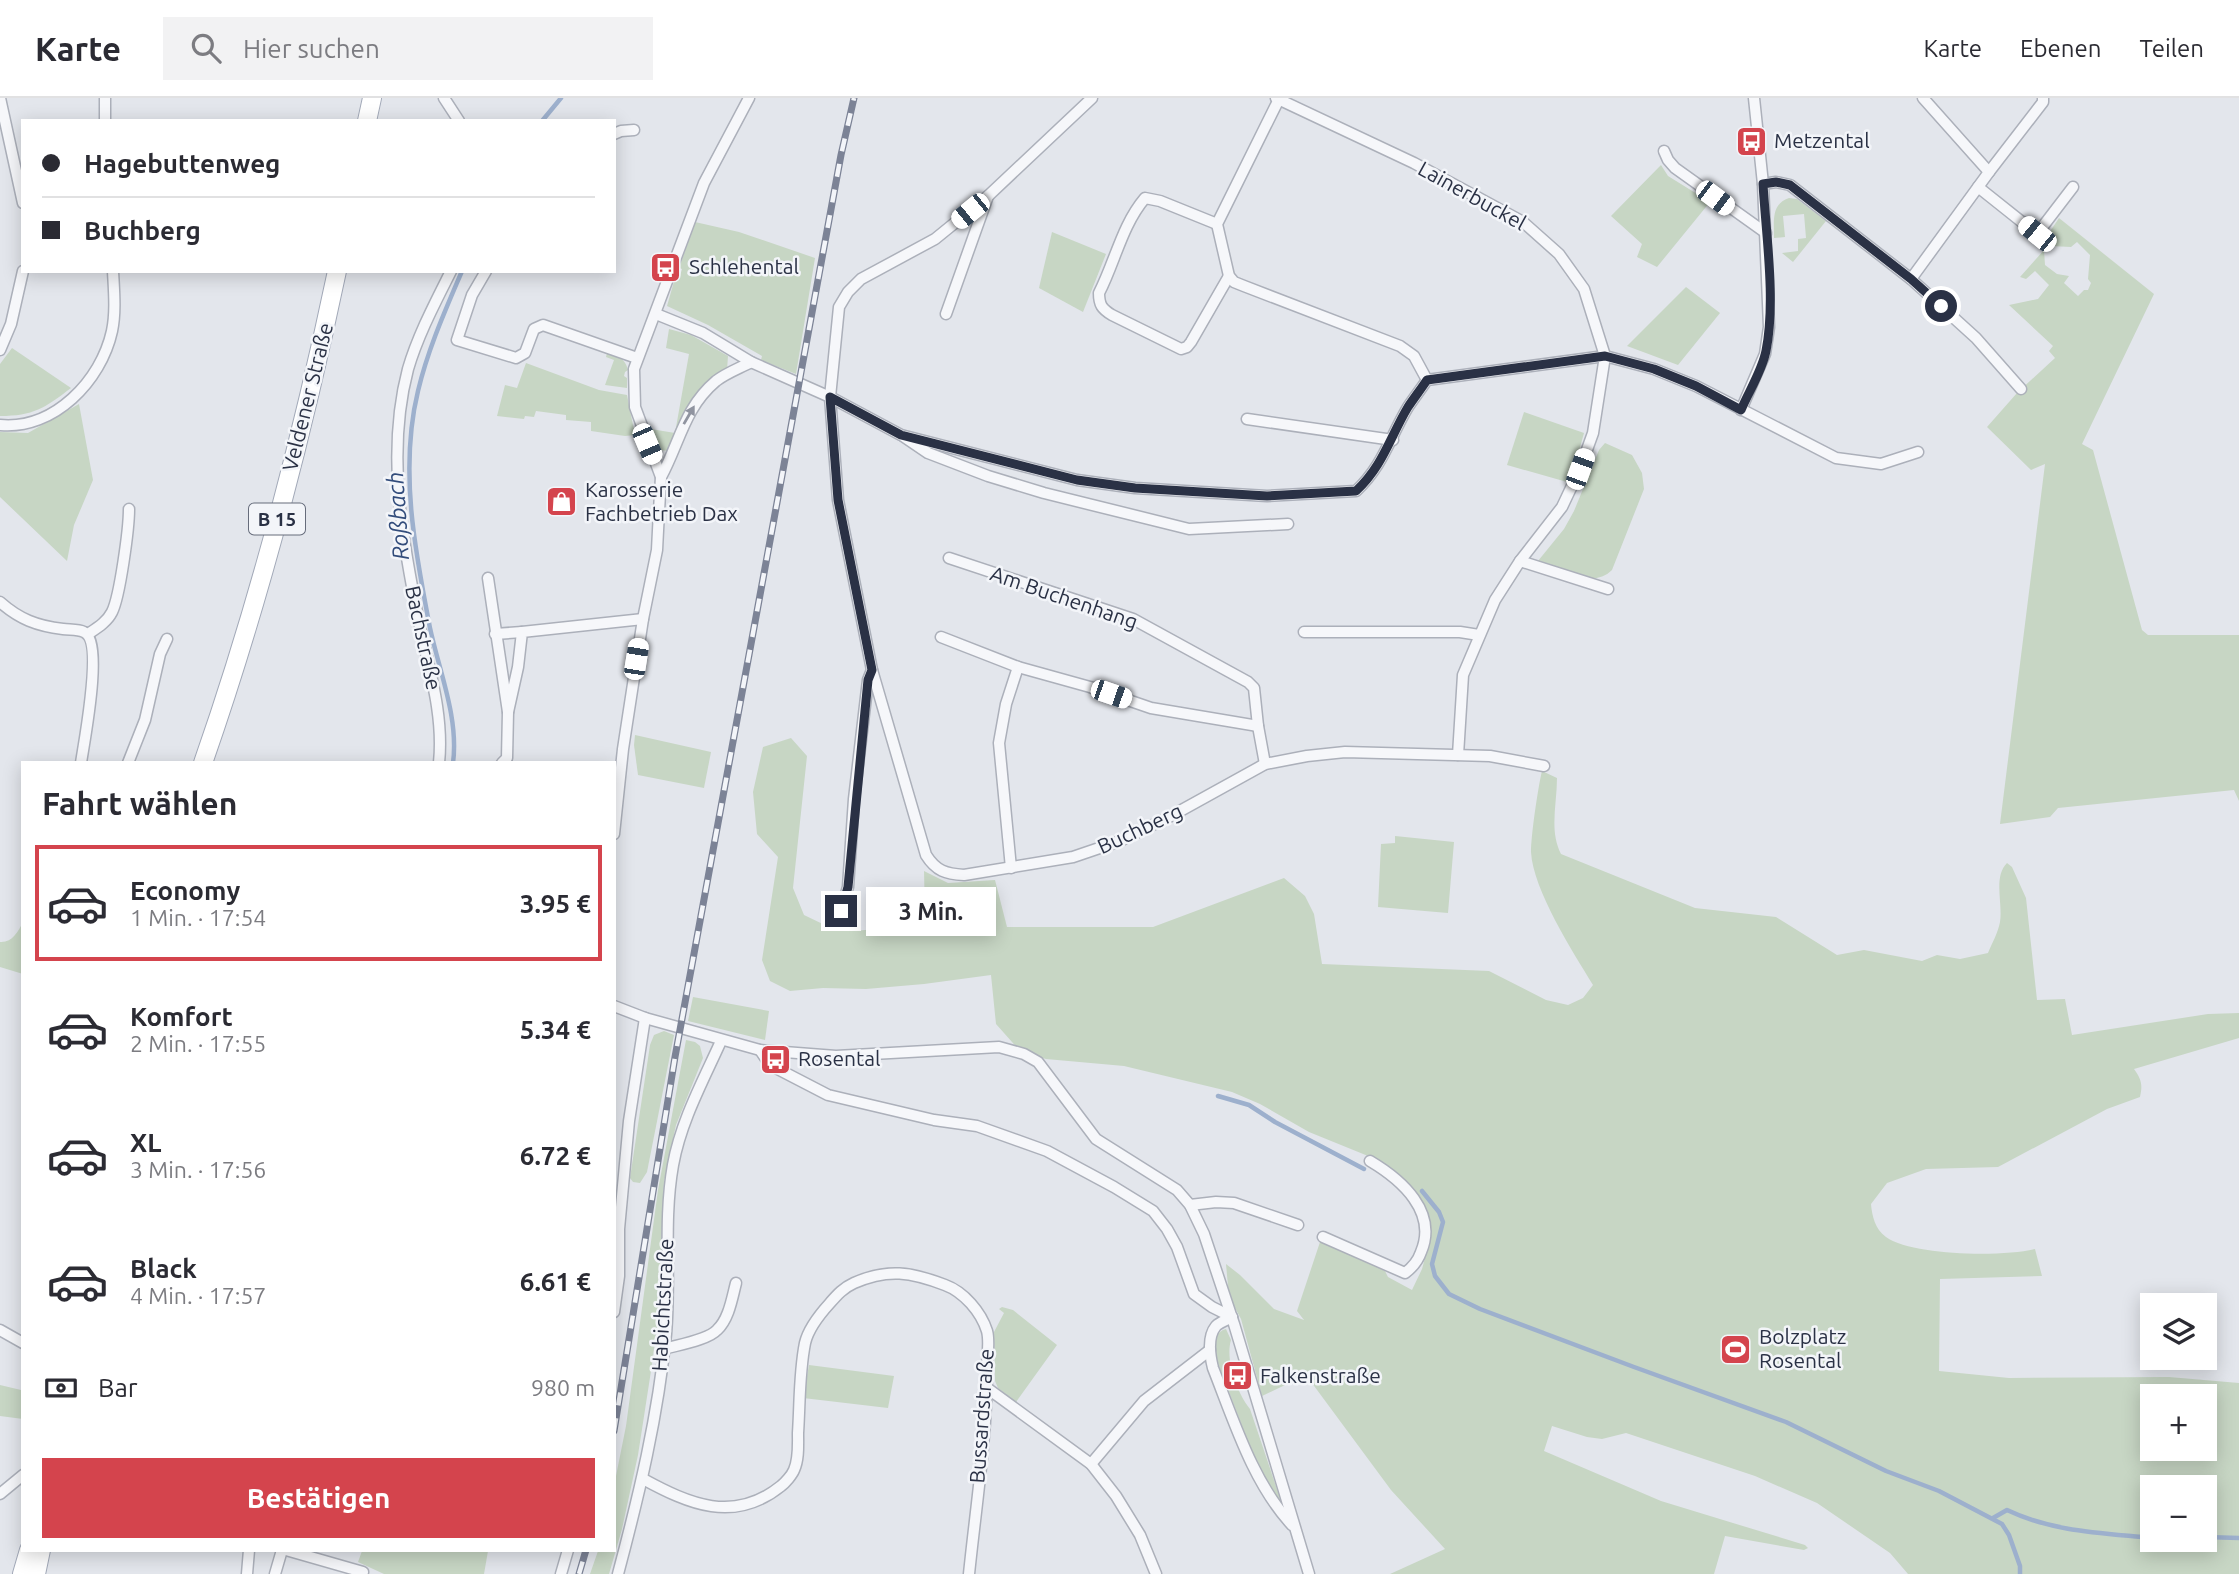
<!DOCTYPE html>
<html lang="de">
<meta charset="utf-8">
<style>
:root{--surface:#fff;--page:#f2f2f3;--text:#2b2b33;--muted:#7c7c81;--line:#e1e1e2;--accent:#d4444d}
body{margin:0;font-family:Ubuntu,sans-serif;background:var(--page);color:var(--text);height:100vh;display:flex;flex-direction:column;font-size:26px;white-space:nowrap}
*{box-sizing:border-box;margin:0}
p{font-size:23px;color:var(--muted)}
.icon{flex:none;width:38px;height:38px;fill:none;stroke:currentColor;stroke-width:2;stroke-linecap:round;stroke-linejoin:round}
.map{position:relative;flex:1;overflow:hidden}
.panel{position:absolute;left:21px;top:663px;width:595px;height:791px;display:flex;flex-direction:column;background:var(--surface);border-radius:0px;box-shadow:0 4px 18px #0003}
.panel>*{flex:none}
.banner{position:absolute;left:21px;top:21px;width:595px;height:154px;border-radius:0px;box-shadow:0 4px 18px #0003;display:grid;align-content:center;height:154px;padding:0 21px;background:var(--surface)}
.fabs{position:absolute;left:2140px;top:1195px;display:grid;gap:14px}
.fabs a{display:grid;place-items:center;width:77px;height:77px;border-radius:0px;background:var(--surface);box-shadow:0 4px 18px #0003;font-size:35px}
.end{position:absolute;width:32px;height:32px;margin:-16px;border:9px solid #2a3145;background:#fff;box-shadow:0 0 0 4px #fff}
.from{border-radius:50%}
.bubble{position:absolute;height:49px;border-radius:0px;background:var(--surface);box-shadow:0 4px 18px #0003;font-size:23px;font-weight:700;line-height:49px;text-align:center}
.car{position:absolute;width:21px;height:42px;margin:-21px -10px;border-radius:9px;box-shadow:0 0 5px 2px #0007;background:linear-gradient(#fff 24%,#345 0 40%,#fff 0 76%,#345 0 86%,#fff 0)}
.banner b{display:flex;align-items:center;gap:24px;height:66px;font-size:26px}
.banner b+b{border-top:2px solid var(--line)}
.banner i{width:18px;height:18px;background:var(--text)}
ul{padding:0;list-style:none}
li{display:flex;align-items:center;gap:21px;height:116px;margin:0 14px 10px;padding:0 7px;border:4px solid transparent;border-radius:0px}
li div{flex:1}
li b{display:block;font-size:26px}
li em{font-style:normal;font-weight:700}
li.on{border-color:var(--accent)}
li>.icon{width:63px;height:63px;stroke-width:1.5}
h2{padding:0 21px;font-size:32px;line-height:84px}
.pay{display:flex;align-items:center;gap:18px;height:77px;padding:0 21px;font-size:26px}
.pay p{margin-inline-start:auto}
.action{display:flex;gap:14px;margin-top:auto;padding:14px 21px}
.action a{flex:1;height:80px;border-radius:0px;background:var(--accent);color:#fff;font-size:28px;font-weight:700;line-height:80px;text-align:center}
header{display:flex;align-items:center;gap:42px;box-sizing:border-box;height:98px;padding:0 35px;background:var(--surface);border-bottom:2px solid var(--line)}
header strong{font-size:33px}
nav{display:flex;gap:38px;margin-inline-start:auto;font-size:24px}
.search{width:490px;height:63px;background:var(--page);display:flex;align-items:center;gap:18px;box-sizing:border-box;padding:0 24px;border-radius:0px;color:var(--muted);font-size:26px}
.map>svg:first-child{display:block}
.green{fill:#c7d6c4;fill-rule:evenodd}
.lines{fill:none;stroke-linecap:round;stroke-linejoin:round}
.stream{stroke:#9db0cd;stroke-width:4.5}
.minor-casing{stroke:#acb0ba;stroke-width:13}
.primary-casing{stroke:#a2a9b8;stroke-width:20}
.minor{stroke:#f6f7fa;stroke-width:10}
.primary{stroke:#fff;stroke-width:18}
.rail-casing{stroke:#7c8396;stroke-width:7}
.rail{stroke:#f3f5f9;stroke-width:4.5;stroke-dasharray:13;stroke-linecap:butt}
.oneway{fill:#9094a0}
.route{stroke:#2a3145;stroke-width:9}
.labels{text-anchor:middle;stroke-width:5;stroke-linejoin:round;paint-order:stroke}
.shield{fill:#f3f5f9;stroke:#666c7b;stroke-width:2}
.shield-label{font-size:19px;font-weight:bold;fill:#2a3145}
.poi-label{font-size:21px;fill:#2a3145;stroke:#f3f5f9;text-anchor:start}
.street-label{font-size:21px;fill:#2a3145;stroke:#f3f5f9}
.water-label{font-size:23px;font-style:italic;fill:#324c7b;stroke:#f3f5f9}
</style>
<header>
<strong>Karte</strong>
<div class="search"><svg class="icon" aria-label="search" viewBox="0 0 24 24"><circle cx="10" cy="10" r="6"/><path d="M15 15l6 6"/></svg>Hier suchen</div>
<nav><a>Karte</a><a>Ebenen</a><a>Teilen</a></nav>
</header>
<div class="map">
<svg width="2239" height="1476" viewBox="0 0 2239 1476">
<rect width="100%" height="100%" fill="#e3e6ec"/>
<g class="green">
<polygon points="1661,67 1668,78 1710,104 1657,169 1637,159 1642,146 1611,118"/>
<path d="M 1789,100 L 1797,101 L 1826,123 L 1793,164 L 1782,155 L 1798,153 L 1798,141 L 1806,140 L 1804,116 L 1783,118 L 1785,139 L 1774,140 C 1774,123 1771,106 1789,100 Z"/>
<polygon points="2059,120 2154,196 2082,346 2093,352 2142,532 2148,537 2239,537 2239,703 2234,692 2058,710 2050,719 2000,726 2045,366 2031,372 1987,329 2017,295 2055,260 2049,253 2053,248 2009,207 2038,201 2049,187 2035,173 2026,181 2020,179 2044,152 2045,167 2057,176 2069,178 2064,185 2078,198 2084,192 2088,192 2091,185 2088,181 2090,157 2077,144 2071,149 2051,148 2051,132"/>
<polygon points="695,124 739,134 815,160 796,276 761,262 762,258 708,227 667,208 675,180 679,181 682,171 679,170"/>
<polygon points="1052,134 1106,156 1083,214 1039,190"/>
<polygon points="1686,189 1720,215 1678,267 1627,248"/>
<polygon points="669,231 691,237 728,258 727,272 701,291 688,307 669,353 659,352 651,331 675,335 689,256 666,250"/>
<path d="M 12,250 L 71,290 C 45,310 33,318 0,318 L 0,266 Z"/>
<path d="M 607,255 C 618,258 625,260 628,272 L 625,274 L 624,278 L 627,280 L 627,290 L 605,287 L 614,262 L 606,259 Z"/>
<polygon points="526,265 599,292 627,297 635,337 625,338 591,333 591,324 566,322 566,317 536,313 534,319 525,318 524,321 497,318 505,287 517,290"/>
<polygon points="79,306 93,382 74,427 67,463 0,399 0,334 28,335"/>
<polygon points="1524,314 1584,335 1577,360 1567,384 1507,367"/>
<path d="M 1605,345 L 1632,357 L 1642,375 L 1644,391 L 1612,472 C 1592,492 1560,471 1538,463 L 1564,431 L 1574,413 L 1599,352 Z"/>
<polygon points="635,637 711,654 704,690 638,677 634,647"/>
<path d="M 791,640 L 807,658 L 793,790 L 804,817 L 829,829 L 854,833 L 909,828 L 925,817 L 924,773 L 948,785 L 995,782 L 1007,829 L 1153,829 L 1284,780 L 1305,798 L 1314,816 L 1322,866 L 1489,873 L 1546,902 L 1568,907 L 1583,900 L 1593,887 C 1573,854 1533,792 1531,754 C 1531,738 1538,689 1542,673 L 1557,680 C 1557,706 1549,733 1561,756 L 1695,810 L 1776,819 L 1837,857 L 1864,852 L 1922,863 L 1937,857 L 1960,861 L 1988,855 C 1992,845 1998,835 2000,824 C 2003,805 1993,779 2007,765 L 2012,769 L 2026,800 L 2037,902 L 2065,901 L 2072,937 L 2208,916 L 2239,915 L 2239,940 L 2134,971 C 2141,981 2143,986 2140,999 L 2107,1011 L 1998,1069 L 1926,1071 L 1887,1085 L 1871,1106 C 1872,1118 1875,1131 1886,1139 C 1913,1158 2003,1159 2035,1151 L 2042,1178 L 1940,1181 L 1939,1273 L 2009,1280 L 2169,1279 L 2239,1285 L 2239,1476 L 1908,1476 L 1890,1455 L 1817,1405 L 1755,1378 L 1626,1335 L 1602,1341 L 1587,1339 L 1552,1328 L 1544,1353 L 1661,1403 L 1805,1447 L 1808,1450 L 1804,1452 L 1725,1438 L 1714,1476 L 1390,1476 L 1445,1451 L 1391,1392 L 1306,1277 L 1262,1298 L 1241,1221 L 1229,1199 L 1226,1166 L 1240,1177 L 1274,1211 L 1304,1222 L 1297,1213 L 1321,1141 L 1385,1173 L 1388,1179 L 1412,1192 L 1422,1171 L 1431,1138 L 1431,1126 L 1424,1108 L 1399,1077 L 1373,1060 L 1309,1034 L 1260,1006 L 1232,994 L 1124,968 L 1046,961 L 1021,954 L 996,926 L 991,877 L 924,886 L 866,891 L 823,890 L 790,893 L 770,883 L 762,862 L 778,759 L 757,736 L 753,694 L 763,649 ZM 2152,1298 L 2205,1298 L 2205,1351 L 2152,1351 ZM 2152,1390 L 2205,1390 L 2205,1442 L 2152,1442 Z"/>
<polygon points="1395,738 1454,744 1448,815 1378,809 1381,746 1395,745"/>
<path d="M 23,824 L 23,876 L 0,869 L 0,844 C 12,845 18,834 23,824 Z"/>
<polygon points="693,899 769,913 765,942 688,923"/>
<polygon points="664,933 674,937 647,1074 640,1085 633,1084 630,1080 650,947 654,937"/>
<polygon points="686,942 695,944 700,948 703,960 676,1027 664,1084 658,1221 651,1273 638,1357 622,1431 609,1476 590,1476 598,1453 614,1452 614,1388 626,1328 658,1092"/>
<polygon points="1002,1209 1013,1212 1057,1247 1016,1304 998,1290 995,1283 994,1234 1004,1215 999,1211"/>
<path d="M 1226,1231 L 1231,1242 C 1225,1262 1237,1295 1250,1311 L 1282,1406 L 1277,1405 L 1255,1362 L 1213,1252 C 1214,1243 1217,1233 1226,1231 Z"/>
<polygon points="809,1267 894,1278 888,1310 803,1300"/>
<polygon points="0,1287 21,1292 23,1321 0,1318"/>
<polygon points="362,1453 362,1452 488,1453 484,1476 384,1476 358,1464"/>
</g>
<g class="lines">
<g class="stream">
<polyline points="542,23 561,0"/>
<path d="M 453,665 C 459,620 439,573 430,530 C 415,453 399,371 418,293 C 428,251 445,213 462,173"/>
<polyline points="1218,998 1249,1007 1275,1024 1364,1071"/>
<polyline points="1422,1093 1439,1114 1443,1124 1432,1166 1435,1178 1449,1196 1480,1211 1634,1269 1786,1324 1886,1373 1939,1393 2002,1426 2009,1437 2020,1468 2020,1476"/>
<path d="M 1993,1420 L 2007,1412 C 2053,1434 2103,1435 2152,1440"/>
<polyline points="2205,1439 2239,1440"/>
</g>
<defs>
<g id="minor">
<polyline points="0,0 23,105"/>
<polyline points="444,0 459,23"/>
<path d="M 1092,0 L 988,98 L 935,141 L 861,181 L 848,194 L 839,209 L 830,299 L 838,402 L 872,572 L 926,757 C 936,773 946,776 964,777 L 1073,759 L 1120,743 L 1171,718 L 1265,666 L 1307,658 L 1345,654 L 1490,658 L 1544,668"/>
<polyline points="1276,0 1414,65 1523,124 1559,156 1584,191 1605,258 1593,335 1580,371 1562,409 1520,463 1495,502 1463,577 1458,657"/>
<polyline points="1279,1 1217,126 1229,178 1234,184 1244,188 1400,248 1414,258 1427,282"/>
<polyline points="105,23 105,0"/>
<polyline points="614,36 621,33 634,32"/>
<polyline points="1664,53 1668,62 1675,70 1766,135"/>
<polyline points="1989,74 2043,4 2043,0"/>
<polyline points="1763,86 1776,84 1790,87 1911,181 1976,240 2021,291"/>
<polyline points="1978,89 2037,136 2073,89"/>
<path d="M 1217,126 L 1160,103 L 1145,100 C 1122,127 1115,164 1099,195 C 1099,207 1102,211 1112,217 L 1181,251 L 1187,249 L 1191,244 L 1229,178"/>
<polyline points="486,173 472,197 457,242 516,260 525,255 534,231 543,227 637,260"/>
<polyline points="1911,181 1989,74 1923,0"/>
<path d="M 656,216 L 703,235 L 751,264 L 830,299 L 901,337 L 1077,382 L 1135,390 L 1267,398 L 1356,393 C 1383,368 1390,339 1408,309 C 1414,300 1421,291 1427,282 L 1605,258 L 1654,271 L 1696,288 L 1836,360 L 1881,366 L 1918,354"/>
<polyline points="946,216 988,98"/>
<polyline points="0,252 11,226 23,173"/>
<polyline points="1741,312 1765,256 1769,229 1763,86 1754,0"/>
<polyline points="1247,321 1393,342"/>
<path d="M 0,327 C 54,332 101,283 112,233 C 116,214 114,193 113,173"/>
<polyline points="903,338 928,355 988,378 1044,395 1189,431 1288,426"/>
<path d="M 661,379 C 680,344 684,310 716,283 C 726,275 740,270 751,264"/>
<polyline points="949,460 1133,521 1248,584 1254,590 1258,628 1265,666"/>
<polyline points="1520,463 1608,491"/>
<polyline points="488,480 508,614 507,660 502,665"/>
<path d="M 0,504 C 19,521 37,528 63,531 C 69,532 78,531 84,534 C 104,543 84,644 81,665"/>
<polyline points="1304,534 1460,534 1479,537"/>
<path d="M 88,536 C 97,530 107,524 112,514 C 120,498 129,430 129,411"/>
<polyline points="495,536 522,534"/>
<polyline points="941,539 1018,569 1090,589 1151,610 1258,628"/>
<polyline points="508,614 518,569 522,534 643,521"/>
<polyline points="128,665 145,622 160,556 167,541"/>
<path d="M 439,665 C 444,617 429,571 419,524 C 402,441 386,354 408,271 C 418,237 435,205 451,173"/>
<polyline points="614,736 623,651 643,521 657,452 659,413 661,379 635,309 634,271 704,85 749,0"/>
<polyline points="1011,770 999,645 1006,606 1018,569"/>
<polyline points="841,813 848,789 854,701 868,582 872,572"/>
<polyline points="614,908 645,920 760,952 836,958 999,949 1024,956 1038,964 1096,1041 1177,1092 1190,1107 1204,1136 1234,1226 1309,1476"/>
<polyline points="760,952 770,967 828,997 934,1022 977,1028 1047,1053 1114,1089 1153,1113 1167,1131 1177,1149 1194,1196 1212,1209 1232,1219"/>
<polyline points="1190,1107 1216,1104 1234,1105 1298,1127"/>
<path d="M 1323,1139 L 1405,1175 C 1413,1169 1418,1163 1421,1154 C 1438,1114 1402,1082 1370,1063"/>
<polyline points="614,1214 619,1178 619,1131 629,1023 645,920"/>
<path d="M 1232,1219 C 1227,1222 1220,1224 1216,1228 C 1207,1239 1210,1258 1213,1270 C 1234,1323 1253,1385 1292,1427"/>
<polyline points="0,1232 23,1245"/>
<path d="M 664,1251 C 677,1247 708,1242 717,1232 C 729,1221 732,1200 736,1185"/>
<polyline points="987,1290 1091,1366 1116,1398 1140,1437 1156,1476"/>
<polyline points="1091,1366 1144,1303 1210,1252"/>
<path d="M 643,1381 C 689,1406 734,1426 781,1388 C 785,1385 792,1377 794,1372 C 799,1361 798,1347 798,1335 C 800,1306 799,1275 805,1245 C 808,1232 820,1216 830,1205 C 837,1197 843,1190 854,1185 C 888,1170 911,1174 945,1187 C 964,1194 981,1214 987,1233 C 990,1244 987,1259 987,1270 C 987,1338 976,1408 969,1476"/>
<polyline points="0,1396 23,1377"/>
<polyline points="286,1452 363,1474"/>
<polyline points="247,1476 249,1452"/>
<polyline points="275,1476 282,1452"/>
<polyline points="561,1476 568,1452"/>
<path d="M 618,1476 C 639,1397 658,1318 666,1236 C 671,1180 663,1123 673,1067 C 681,1023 703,983 721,943"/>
</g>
<g id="primary">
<polyline points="367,23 372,0"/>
<path d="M 203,665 C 259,505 302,339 337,173"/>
<polyline points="22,1476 29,1452"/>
<polyline points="36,1476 41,1452"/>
</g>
</defs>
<use href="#minor" class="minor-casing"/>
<use href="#primary" class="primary-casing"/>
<use href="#minor" class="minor"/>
<use href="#primary" class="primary"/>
<defs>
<g id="rail">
<polyline points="614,1333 675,959 841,57 854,0"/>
<polyline points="579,1476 586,1452"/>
</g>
</defs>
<use href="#rail" class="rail-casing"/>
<use href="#rail" class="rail"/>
</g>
<defs><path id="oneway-solid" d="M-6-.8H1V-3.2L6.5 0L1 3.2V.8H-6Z" transform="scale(1.75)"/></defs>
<use class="oneway" href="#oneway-solid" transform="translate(689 317) rotate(-60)"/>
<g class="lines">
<path class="route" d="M 841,813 L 848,789 L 868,582 L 872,572 L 838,402 L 830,299 L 901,337 L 1077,382 L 1135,390 L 1267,398 L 1356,393 C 1383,368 1390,339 1408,309 C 1414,300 1421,291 1427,282 L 1605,258 L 1654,271 L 1696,288 L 1741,312 C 1749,293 1762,273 1766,253 C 1776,203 1766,137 1763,86 L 1776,84 L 1790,87 L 1911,181 L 1941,208"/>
</g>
<defs>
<symbol id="bus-square" viewBox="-11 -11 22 22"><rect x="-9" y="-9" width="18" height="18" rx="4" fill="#d4444d" stroke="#f3f5f9"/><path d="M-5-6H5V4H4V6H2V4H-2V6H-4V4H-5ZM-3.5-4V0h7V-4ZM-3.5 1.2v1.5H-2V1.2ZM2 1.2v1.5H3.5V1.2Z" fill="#fff"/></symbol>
<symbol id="shop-square" viewBox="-11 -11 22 22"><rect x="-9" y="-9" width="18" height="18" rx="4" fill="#d4444d" stroke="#f3f5f9"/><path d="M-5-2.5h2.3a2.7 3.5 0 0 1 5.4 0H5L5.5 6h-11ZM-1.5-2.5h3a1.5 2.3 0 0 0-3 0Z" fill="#fff"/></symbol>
<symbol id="stadium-square" viewBox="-11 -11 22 22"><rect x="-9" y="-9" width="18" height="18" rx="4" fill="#d4444d" stroke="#f3f5f9"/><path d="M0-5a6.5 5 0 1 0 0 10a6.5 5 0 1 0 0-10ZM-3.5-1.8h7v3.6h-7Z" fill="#fff"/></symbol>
</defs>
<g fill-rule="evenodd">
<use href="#bus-square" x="1734" y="26" width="35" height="35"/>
<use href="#bus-square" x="648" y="152" width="35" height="35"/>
<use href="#shop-square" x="544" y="386" width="35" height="35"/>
<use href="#bus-square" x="758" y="944" width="35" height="35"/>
<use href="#stadium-square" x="1718" y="1234" width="35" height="35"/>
<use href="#bus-square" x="1220" y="1260" width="35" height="35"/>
</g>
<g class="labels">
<rect class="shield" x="249" y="405.5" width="56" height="31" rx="5"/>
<g class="shield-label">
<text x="277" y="428">B 15</text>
</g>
<g class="poi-label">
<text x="1774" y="50">Metzental</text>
<text x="689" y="176">Schlehental</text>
<text x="585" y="399">Karosserie<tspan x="585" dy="24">Fachbetrieb Dax</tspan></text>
<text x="798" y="968">Rosental</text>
<text x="1759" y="1246">Bolzplatz<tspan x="1759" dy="24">Rosental</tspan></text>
<text x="1260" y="1285">Falkenstraße</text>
</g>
<g class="street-label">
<text transform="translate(1472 98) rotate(29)" y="7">Lainerbuckel</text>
<text transform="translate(308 299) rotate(-76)" y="7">Veldener Straße</text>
<text transform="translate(1064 500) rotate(19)" y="7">Am Buchenhang</text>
<text transform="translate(423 540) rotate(78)" y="7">Bachstraße</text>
<text transform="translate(1140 731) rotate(-25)" y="7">Buchberg</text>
<text transform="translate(663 1207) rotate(-87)" y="7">Habichtstraße</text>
<text transform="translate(982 1318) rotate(-86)" y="7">Bussardstraße</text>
</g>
<g class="water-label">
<text transform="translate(398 418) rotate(-94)" y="8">Roßbach</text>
</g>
</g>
</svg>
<div class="fabs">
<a><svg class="icon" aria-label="layers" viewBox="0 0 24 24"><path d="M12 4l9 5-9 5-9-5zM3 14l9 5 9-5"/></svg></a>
<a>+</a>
<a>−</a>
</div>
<i class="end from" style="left:1941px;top:208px"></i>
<i class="end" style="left:841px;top:813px"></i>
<div class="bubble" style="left:866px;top:789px;width:130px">3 Min.</div>
<i class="car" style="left:1715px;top:100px;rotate:127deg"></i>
<i class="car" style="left:970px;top:113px;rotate:231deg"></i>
<i class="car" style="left:2037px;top:136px;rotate:309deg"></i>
<i class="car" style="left:647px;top:346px;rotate:157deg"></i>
<i class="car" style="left:1580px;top:371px;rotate:20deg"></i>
<i class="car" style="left:636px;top:561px;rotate:9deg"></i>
<i class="car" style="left:1111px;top:596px;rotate:109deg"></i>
<div class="banner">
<b><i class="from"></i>Hagebuttenweg</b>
<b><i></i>Buchberg</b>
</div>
<section class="panel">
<h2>Fahrt wählen</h2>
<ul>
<li class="on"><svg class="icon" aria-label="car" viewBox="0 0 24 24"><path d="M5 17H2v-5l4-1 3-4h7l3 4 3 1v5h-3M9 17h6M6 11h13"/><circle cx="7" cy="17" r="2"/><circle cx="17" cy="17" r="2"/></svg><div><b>Economy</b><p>1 Min. · 17:54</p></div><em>3.95 €</em></li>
<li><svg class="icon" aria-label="car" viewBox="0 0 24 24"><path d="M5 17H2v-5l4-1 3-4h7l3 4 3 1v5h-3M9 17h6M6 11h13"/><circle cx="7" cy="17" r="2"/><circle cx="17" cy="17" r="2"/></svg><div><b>Komfort</b><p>2 Min. · 17:55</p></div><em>5.34 €</em></li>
<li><svg class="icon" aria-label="car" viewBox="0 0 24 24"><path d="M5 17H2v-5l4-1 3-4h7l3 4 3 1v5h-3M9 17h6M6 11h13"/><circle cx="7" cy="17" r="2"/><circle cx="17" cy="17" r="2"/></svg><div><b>XL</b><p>3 Min. · 17:56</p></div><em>6.72 €</em></li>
<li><svg class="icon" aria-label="car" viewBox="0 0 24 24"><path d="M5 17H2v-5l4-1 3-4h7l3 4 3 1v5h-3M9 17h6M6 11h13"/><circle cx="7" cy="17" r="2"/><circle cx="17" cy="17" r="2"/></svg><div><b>Black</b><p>4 Min. · 17:57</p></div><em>6.61 €</em></li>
</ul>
<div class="pay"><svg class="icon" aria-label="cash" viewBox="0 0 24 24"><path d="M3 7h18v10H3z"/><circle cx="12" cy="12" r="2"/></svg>Bar<p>980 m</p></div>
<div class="action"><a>Bestätigen</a></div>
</section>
</div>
